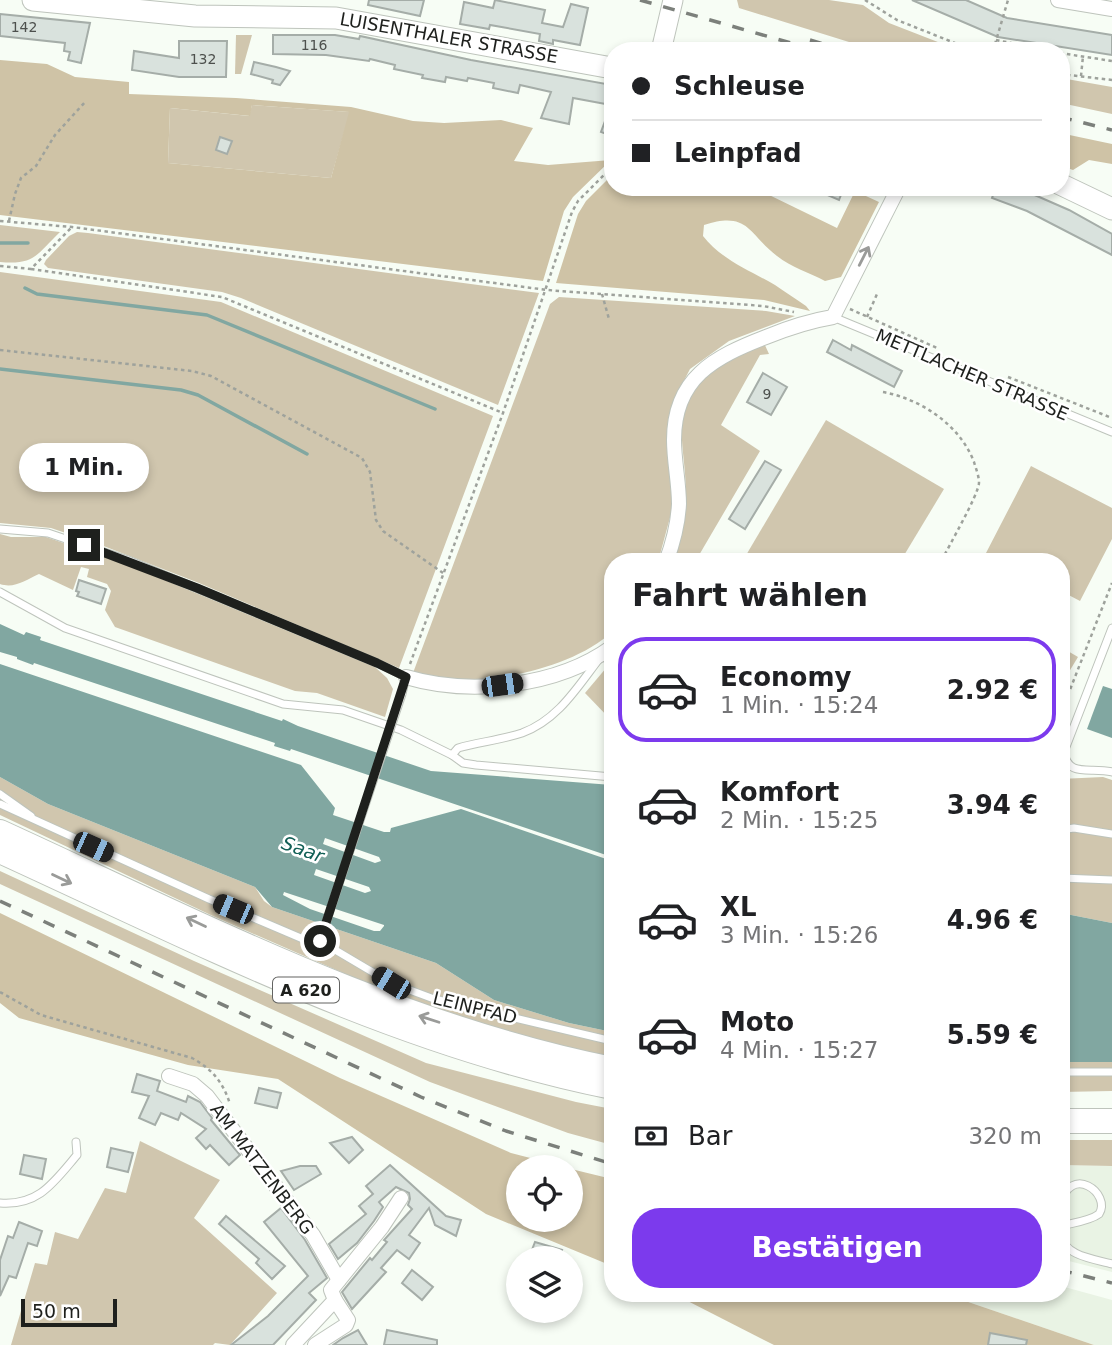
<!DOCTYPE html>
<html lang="de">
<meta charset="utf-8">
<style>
:root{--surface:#fff;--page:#f6f6f6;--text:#202124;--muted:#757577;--line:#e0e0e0;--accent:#7c3aed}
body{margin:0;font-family:"DejaVu Sans",sans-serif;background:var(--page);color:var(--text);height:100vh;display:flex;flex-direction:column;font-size:26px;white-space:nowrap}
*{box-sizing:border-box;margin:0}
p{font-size:23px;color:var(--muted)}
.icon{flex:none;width:38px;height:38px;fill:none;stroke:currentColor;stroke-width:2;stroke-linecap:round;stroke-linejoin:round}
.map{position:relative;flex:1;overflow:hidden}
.details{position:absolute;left:604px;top:553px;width:466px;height:749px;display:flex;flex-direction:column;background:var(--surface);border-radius:28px;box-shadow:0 4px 10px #0003}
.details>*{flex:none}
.hud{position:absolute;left:604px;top:42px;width:466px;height:154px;border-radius:28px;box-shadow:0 4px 10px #0003;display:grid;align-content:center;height:154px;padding:0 28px;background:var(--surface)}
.buttons{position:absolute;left:506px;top:1155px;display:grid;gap:14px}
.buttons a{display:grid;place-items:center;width:77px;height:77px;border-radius:50%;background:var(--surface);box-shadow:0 4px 10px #0003;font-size:35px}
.scale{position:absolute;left:21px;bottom:18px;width:96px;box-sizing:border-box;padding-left:7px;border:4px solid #1e201d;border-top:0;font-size:19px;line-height:24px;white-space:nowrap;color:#1e201d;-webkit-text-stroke:5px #fff;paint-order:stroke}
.end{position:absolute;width:32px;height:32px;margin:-16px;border:9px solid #1e201d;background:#fff;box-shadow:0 0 0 4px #fff}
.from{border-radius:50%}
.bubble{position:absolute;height:49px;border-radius:24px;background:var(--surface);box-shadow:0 4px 10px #0003;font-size:23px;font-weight:700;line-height:49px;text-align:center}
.car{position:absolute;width:21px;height:42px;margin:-21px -10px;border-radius:9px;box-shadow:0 0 5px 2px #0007;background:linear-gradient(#222 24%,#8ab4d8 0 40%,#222 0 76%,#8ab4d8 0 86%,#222 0)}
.hud b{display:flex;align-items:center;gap:24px;height:66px;font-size:26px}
.hud b+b{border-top:2px solid var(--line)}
.hud i{width:18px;height:18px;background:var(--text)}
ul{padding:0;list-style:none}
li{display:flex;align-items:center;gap:21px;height:105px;margin:0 14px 10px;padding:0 14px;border:4px solid transparent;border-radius:28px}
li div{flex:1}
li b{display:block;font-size:26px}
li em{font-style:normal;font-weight:700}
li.active{border-color:var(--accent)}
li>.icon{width:63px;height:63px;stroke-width:1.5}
h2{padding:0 28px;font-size:32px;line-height:84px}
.pay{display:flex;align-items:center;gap:18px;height:77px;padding:0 28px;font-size:26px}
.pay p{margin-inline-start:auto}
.button{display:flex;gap:14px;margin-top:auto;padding:14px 28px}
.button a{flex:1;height:80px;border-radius:28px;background:var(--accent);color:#fff;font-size:28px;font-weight:700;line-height:80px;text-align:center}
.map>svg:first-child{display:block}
.built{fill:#e9f3e4}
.green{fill:#d0c6ae}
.forest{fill:#cfc3a6;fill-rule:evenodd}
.water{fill:#81a7a1;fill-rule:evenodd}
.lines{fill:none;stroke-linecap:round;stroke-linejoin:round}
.stream{stroke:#81a7a1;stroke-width:3.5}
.building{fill:#d9e2dd;stroke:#a5ada8;stroke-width:2}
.lane-casing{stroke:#bec4bc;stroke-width:9}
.street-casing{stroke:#bec4bc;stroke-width:16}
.secondary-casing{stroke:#bec4bc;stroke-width:21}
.primary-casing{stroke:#bec4bc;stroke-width:23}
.highway-casing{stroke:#bec4bc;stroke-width:26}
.path{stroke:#9ea29c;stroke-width:2.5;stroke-dasharray:3.5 3.5;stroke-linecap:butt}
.lane{stroke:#fff;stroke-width:7}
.street{stroke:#fff;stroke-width:14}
.secondary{stroke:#fff;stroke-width:19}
.primary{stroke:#fff;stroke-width:21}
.highway{stroke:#fff;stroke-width:24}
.rail{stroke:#7c807b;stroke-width:3.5;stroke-dasharray:12 12;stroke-linecap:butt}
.lane-bridge-casing{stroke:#bec4bc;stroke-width:9;stroke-linecap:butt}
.lane-bridge{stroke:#fff;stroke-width:7}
.oneway{stroke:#9a9b99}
.route{stroke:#1e201d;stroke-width:9}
.labels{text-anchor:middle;stroke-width:5;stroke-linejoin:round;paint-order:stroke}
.number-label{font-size:14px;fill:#4d504d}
.shield{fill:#fff;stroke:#626361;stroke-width:2}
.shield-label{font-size:16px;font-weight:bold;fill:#1e201d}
.street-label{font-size:18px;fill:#1e201d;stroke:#fff}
.water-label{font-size:19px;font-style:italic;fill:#136057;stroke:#fff}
</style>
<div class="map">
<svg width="1112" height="1345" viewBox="0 0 1112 1345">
<rect width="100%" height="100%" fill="#f7fdf5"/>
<g class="built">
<polygon points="1060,1165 1112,1166 1112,1272 1061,1259"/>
<polygon points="1061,1286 1112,1300 1112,1345 1094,1345 942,1293 1060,1293"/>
</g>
<g class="green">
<polygon points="737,0 829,0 863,5 889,23 961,51 878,51 739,8"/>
<polygon points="236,35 252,35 241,74 235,74"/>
<polygon points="1061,78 1112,87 1112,114 1061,103"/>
<polygon points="252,105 350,112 331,178 168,163 170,108 249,116"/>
<path d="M 0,225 L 60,232 C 36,255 35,265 0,262 Z"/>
<polygon points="77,232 88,233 539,293 498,405 241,298 222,292 48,268 44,264 46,260 69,236"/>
<polygon points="0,272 221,302 493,416 399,668 199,583 101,545 51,528 0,523"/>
<path d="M 559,297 L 766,311 L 795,316 L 729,341 L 690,369 L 674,400 L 668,439 L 672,510 L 658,562 L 612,562 L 612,632 C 568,672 469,691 413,673 L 550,304 Z"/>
<path d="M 764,343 L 769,354 L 760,355 L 721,425 L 760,451 L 695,562 L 677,562 L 673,556 C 677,539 683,521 685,503 C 690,457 666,417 702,377 C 717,361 745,353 764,343 Z"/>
<polygon points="826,420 944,489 900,562 742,562"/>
<polygon points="1031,466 1112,508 1112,539 1080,601 1061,591 1060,562 1003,562 986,553"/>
<path d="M 0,534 L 11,537 L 46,537 L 133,567 L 375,667 L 387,678 L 393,689 L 385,717 L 317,693 L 295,691 L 115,627 L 105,610 L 111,591 L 107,584 L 87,577 L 89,569 L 81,567 L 73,590 L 39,574 C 26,580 14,589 0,584 Z"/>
<polygon points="1061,647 1078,657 1061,685"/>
<polygon points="612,661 612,721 585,693"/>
<polygon points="0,777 48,804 255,887 264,901 272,907 436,963 494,1000 569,1023 612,1032 612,1062 437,1014 215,917 0,815"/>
<polygon points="1103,777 1112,780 1112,923 1061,913 1060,779"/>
<polygon points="0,871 194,961 426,1063 576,1102 612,1109 612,1145 568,1133 430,1082 0,884"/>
<polygon points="1060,1062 1112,1062 1112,1091 1061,1092"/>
<polygon points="1060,1140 1112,1140 1112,1166 1061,1165"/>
<polygon points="140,1141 220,1180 194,1218 277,1293 230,1345 215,1343 213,1345 11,1345 35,1263 47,1265 55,1232 78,1239 105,1188 126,1193"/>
</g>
<g class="forest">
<path d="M 0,60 L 47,64 L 75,77 L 129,82 L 129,94 L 236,98 L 351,107 L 413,121 L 444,123 L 501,120 L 533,128 L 514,161 L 548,165 L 611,160 L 573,197 L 564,211 L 543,281 L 0,215 ZM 252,105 L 349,112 L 331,178 L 168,163 L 170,108 L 250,116 Z"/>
<polygon points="1060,133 1112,144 1112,164 1089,160 1073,170 1061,166"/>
<path d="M 612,175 L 612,187 L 753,187 L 837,228 L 855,191 L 879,202 L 841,277 L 825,281 C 810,273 791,267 777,256 C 749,235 749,210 704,225 L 703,236 C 722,260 749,270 775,285 C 785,292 796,299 806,306 L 810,311 L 764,300 L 556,283 L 578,214 L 586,201 Z"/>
<polygon points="0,913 340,1078 511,1153 565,1167 518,1167 518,1220 570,1220 571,1169 612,1179 612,1266 486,1214 278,1079 188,1065 19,1018 0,1003"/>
<polygon points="672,1293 942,1293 1094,1345 774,1345"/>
</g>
<g class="water">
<polygon points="0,624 24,635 26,632 41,637 40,640 282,721 283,719 298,726 431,771 612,785 612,857 291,749 290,751 274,746 275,743 34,663 33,665 17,659 17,657 0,652"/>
<path d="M 0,664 L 301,765 L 335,808 L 333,815 L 384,832 L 390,832 L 391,828 L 461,809 L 612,861 L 612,1032 L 569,1023 L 494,1000 L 436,963 L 272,907 L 255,887 L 48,804 L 0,777 ZM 325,838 L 379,857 L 381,861 L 375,863 L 323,844 ZM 316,869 L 369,887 L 371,891 L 365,893 L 314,875 ZM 284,892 L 384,925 L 384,926 L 380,931 L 374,931 L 310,909 L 283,895 Z"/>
<polygon points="1103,686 1112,689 1112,738 1087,729"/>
<polygon points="1061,913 1112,923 1112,1062 1061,1062"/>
</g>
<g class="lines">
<g class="stream">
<polyline points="0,243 28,243"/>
<polyline points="25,288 37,294 207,315 435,409"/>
<polyline points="0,369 181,390 198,395 307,454"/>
</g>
</g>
<g class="building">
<polygon points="369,0 424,0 420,16 368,5"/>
<polygon points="495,0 545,10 542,23 563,27 571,4 588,8 580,45 553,40 553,44 539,41 540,34 490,25 489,29 460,24 464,2 493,8"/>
<polygon points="912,0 966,0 1007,18 1112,35 1112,55 998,37"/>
<polygon points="0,14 90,23 81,63 68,60 70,52 64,51 65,43 0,36"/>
<polygon points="273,35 335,35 359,39 360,36 471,60 612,85 612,136 601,132 611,105 573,98 569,124 541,118 551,92 520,85 518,93 493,88 494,83 468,78 467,81 446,77 445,82 422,78 423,75 394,69 395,65 370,59 369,61 326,55 273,54"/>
<polygon points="179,41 227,41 226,77 179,77 132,70 134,51 179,58"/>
<polygon points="254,62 276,67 290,71 280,85 272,83 273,80 251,74"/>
<polygon points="220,137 232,141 227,154 216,150"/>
<polygon points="809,187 844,187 839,200"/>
<polygon points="996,187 1014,187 1037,196 1069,210 1112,234 1112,255 1027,211 992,198"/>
<polygon points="833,340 851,350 852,345 902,371 894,387 827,352"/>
<polygon points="763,373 787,387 771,415 747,402"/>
<polygon points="765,461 781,470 745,529 729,519"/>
<polygon points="79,580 106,589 101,604 77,596 79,592 76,591"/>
<polygon points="137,1074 160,1081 157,1091 186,1102 188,1096 200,1102 212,1118 211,1120 240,1155 229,1165 210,1145 206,1149 196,1138 206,1129 181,1113 178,1120 161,1113 155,1125 139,1118 149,1096 132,1092"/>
<polygon points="259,1088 281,1093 277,1108 255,1103"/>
<polygon points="352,1137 363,1150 349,1163 330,1143"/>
<polygon points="111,1148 133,1153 128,1172 107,1167"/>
<polygon points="24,1155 46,1159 42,1179 20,1174"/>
<polygon points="390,1165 446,1216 461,1220 456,1236 435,1225 429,1208 409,1235 420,1243 409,1259 397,1250 381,1268 386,1272 352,1309 342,1292 370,1258 372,1260 387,1242 384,1240 412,1209 408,1205 410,1199 409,1193 396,1187 379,1202 383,1207 374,1221 357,1243 338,1259 329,1244 366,1214 359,1206 373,1194 366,1186"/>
<polygon points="300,1166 316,1166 321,1174 294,1190 281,1171"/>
<polygon points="281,1208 305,1240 327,1278 309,1293 316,1300 273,1345 231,1345 268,1316 308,1276 264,1222"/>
<polygon points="226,1216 285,1266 272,1279 256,1263 259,1259 219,1224"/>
<polygon points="19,1222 42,1231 37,1246 28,1243 16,1278 9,1276 0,1296 0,1260 8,1236 13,1238"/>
<polygon points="535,1242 562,1250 559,1258 540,1258 530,1255"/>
<polygon points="412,1270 433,1287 422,1300 402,1283"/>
<polygon points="358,1330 367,1345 333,1345 343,1338"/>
<polygon points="387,1330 437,1340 437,1345 384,1345"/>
<polygon points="990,1333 1027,1340 1026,1345 988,1345"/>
</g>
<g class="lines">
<defs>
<g id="lane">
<polyline points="833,317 1112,432"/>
<polyline points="0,529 48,533 128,560 377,663 406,677 402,694"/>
<polyline points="0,592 65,628 283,704 343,710 401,730 452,755"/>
<path d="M 1112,628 L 1064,752 C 1068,779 1092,766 1112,772"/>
<path d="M 612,666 L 603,654 C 579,684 560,719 522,733 C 501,740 479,742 458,748 L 452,755 L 463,763 L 476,765 L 612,777"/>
<polyline points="0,794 31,816"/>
<polyline points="0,804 209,899 303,939 320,941 391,983 434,999 612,1041"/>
<polyline points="1060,830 1074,828 1112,834"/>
<polyline points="1061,878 1112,880"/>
<polyline points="1060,1072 1112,1072"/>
<path d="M 0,1203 C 39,1206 54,1182 77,1155 L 76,1142"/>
<path d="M 1060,1206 C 1070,1162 1112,1194 1099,1214 C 1090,1221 1072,1223 1061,1226"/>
<path d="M 1060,1212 C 1061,1219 1060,1227 1061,1235 C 1064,1256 1094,1259 1112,1264"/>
</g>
<g id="street">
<polyline points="1058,0 1112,9"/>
<path d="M 666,562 C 673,543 678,525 679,504 C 679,483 674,461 674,440 C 674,378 714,357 766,337 C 788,328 809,321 833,317 L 899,187"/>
<path d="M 406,677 C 470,696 557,687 612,647"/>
<polyline points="169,1076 193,1084 207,1096 313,1235 339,1280"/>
<polyline points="293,1345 335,1300 331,1290 382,1227 401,1198"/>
<polyline points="315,1345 346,1325 348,1320 335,1300"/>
</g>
<polyline id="secondary" points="661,51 673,0"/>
<g id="primary">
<polyline points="33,0 195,16 336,18 612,68"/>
<polyline points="1060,184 1112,209"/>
</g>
<g id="highway">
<path d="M 0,832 C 199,923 396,1026 612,1069"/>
<path d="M 0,851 C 199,942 396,1044 612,1087"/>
<polyline points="1060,1121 1112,1121"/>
</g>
</defs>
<use href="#lane" class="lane-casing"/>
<use href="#street" class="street-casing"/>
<use href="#secondary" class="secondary-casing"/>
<use href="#primary" class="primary-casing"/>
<use href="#highway" class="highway-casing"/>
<g class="path">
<polyline points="865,0 897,20 975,51"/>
<polyline points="996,40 1050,51"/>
<polyline points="993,51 1008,0"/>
<polyline points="1060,53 1112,61"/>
<polyline points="1060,74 1112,80"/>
<polyline points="1081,76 1083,56"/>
<polyline points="0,221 72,227 547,290 763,306 794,312"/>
<polyline points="9,221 15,194 21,178 36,166 55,135 86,101"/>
<polyline points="0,266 31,269 72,227"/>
<polyline points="31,269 222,297 503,413"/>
<polyline points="602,294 609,319"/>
<polyline points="850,309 937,348"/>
<polyline points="867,317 877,294"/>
<polyline points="0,350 192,371 211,376 362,458 370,472 376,520 383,531 443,573"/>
<polyline points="1008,377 1112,418"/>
<path d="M 883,392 C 921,399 960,425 974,462 C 976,469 979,476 979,483 C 978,496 948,547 941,562"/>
<polyline points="410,664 503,413 572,212 578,201 612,167"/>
<polyline points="1060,715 1112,583"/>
<path d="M 0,992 L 41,1015 L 192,1058 C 212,1069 223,1082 230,1104"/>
</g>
<use href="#lane" class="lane"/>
<use href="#street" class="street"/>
<use href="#secondary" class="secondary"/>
<use href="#primary" class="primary"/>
<use href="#highway" class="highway"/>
<g class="rail">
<polyline points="640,0 819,51"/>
<polyline points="810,40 847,51"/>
<polyline points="1060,117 1112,130"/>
<polyline points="0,901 421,1097 506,1131 612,1164"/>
<polyline points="1060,1270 1112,1283"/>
</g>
<defs>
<polyline id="lane-bridge" points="324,929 402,694"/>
</defs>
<use href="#lane-bridge" class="lane-bridge-casing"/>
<use href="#lane-bridge" class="lane-bridge"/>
</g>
<defs><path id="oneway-shaft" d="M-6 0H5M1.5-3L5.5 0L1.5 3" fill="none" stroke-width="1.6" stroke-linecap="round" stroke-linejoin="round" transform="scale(1.75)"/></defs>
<g class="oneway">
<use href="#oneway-shaft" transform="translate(864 256) rotate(-63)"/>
<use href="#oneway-shaft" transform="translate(62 879) rotate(25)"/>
<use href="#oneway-shaft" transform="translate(196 922) rotate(-155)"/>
<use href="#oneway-shaft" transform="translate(429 1019) rotate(-162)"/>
</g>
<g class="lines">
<polyline class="route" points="84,545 197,588 377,663 406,677 320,941"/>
</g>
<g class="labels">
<g class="number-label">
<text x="24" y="32">142</text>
<text x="314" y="50">116</text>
<text x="203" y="64">132</text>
<text x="767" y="399">9</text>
</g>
<rect class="shield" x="273" y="977.5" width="66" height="25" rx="5"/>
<g class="shield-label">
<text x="306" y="996">A 620</text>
</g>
<g class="street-label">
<text transform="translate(449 38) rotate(10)" y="6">LUISENTHALER STRASSE</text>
<text transform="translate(972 375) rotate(23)" y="6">METTLACHER STRASSE</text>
<text transform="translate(475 1008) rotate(14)" y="6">LEINPFAD</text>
<text transform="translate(262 1169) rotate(53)" y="6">AM MATZENBERG</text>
</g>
<g class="water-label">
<text transform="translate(303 849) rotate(20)" y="7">Saar</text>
</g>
</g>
</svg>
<div class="buttons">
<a><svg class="icon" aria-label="locate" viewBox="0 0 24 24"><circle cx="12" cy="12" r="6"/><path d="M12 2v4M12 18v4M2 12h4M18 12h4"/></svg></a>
<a><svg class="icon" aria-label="layers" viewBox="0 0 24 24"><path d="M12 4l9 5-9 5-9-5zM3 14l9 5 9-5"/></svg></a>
</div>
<div class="scale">50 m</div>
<i class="end from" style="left:320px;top:941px"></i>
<i class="end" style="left:84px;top:545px"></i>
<div class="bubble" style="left:19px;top:443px;width:130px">1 Min.</div>
<i class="car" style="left:502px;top:685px;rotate:82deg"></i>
<i class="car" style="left:93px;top:847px;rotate:114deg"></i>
<i class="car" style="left:233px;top:909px;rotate:293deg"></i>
<i class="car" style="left:391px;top:983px;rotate:301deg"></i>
<div class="hud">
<b><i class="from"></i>Schleuse</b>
<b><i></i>Leinpfad</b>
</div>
<section class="details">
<h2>Fahrt wählen</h2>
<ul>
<li class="active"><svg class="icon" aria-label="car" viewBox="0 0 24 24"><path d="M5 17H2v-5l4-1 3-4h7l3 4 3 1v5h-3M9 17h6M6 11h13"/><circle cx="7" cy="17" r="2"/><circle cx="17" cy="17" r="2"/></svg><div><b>Economy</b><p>1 Min. · 15:24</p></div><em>2.92 €</em></li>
<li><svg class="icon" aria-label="car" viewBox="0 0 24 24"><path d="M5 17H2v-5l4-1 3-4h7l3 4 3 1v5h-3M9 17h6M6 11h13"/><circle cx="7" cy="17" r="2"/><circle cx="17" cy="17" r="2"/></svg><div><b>Komfort</b><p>2 Min. · 15:25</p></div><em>3.94 €</em></li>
<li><svg class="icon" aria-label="car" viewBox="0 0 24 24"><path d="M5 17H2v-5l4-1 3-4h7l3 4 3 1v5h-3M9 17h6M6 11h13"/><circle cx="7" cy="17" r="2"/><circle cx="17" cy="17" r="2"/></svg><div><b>XL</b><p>3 Min. · 15:26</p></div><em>4.96 €</em></li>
<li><svg class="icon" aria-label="car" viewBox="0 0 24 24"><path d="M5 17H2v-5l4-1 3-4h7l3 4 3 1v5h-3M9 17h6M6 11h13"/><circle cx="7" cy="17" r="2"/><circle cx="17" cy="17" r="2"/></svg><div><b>Moto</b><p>4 Min. · 15:27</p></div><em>5.59 €</em></li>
</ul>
<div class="pay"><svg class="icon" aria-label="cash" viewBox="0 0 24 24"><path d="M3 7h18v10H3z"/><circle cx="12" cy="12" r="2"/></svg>Bar<p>320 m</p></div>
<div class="button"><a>Bestätigen</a></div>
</section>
</div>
